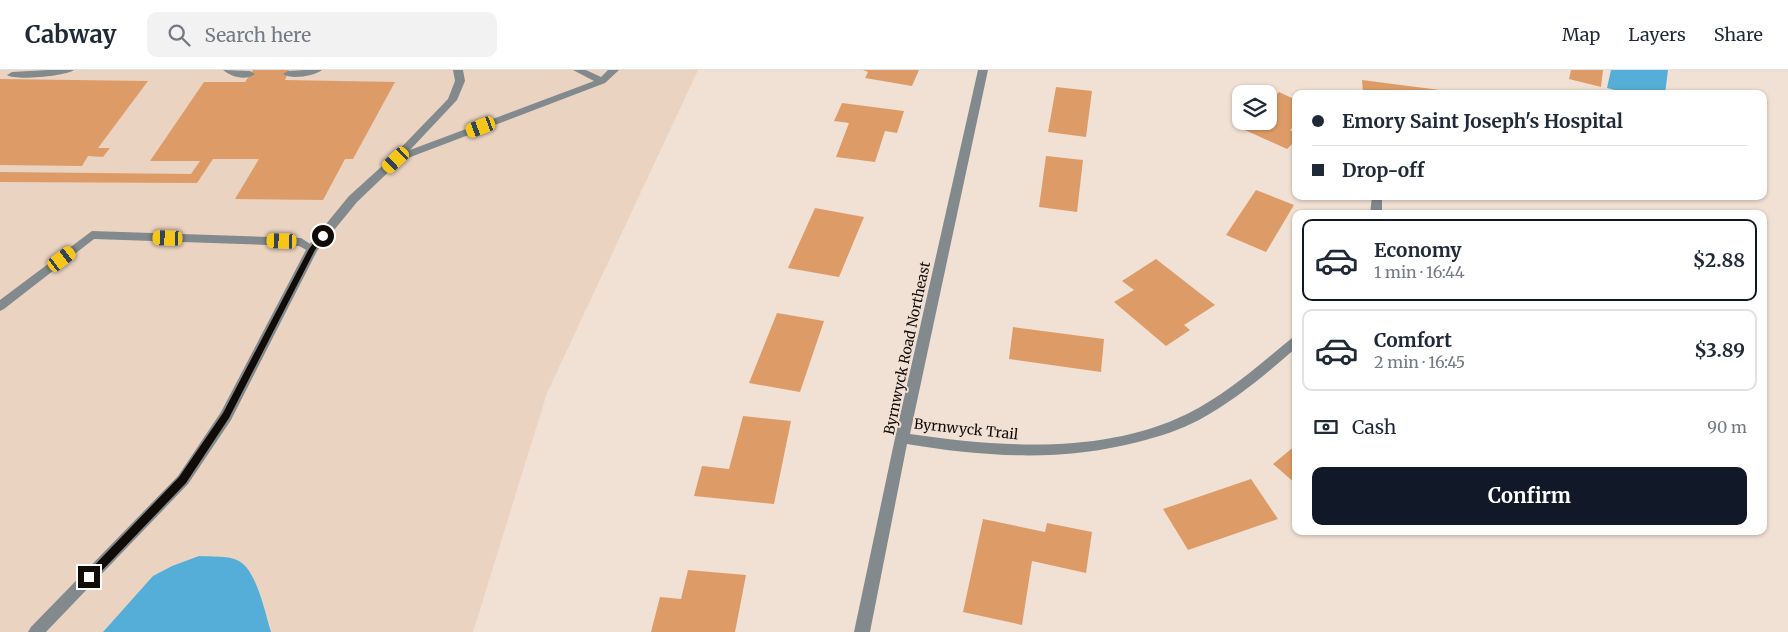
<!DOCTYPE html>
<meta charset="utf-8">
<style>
:root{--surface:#fff;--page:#f2f2f3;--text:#1f2937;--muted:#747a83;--line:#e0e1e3;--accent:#111827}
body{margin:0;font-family:Merriweather,serif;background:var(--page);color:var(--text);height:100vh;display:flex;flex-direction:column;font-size:19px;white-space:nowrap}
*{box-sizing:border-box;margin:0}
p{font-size:16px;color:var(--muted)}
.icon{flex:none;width:28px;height:28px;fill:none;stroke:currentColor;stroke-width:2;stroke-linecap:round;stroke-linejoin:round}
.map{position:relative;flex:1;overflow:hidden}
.details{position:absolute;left:1292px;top:140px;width:475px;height:325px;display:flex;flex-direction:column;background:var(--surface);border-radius:10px;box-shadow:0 1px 4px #0004}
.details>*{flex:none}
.guide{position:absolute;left:1292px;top:20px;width:475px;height:110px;border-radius:10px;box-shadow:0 1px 4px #0004;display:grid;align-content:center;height:110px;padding:0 20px;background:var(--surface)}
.tools{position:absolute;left:1232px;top:15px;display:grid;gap:10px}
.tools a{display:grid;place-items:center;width:45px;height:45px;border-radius:10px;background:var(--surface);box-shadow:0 1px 4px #0004;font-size:25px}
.end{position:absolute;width:22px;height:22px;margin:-11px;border:6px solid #120c08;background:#fff;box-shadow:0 0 0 2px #fff}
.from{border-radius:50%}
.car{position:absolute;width:15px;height:30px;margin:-15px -8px;border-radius:6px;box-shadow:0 0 4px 1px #0007;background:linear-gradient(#f5c518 24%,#345 0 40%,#f5c518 0 76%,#345 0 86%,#f5c518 0)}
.guide b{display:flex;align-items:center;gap:18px;height:48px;font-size:19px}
.guide b+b{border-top:1px solid var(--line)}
.guide i{width:12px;height:12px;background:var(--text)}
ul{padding:9px 0 0;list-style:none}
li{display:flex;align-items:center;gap:15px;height:82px;margin:0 10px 8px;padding:0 10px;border:2px solid var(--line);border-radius:10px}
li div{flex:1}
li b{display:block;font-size:19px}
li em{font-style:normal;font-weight:700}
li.on{border-color:var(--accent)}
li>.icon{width:45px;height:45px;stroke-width:1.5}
.pay{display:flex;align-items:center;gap:12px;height:55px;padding:0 20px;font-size:19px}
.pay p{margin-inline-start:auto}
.primary-button{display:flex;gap:10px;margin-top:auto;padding:10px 20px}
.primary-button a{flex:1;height:58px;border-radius:10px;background:var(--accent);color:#fff;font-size:20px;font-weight:700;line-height:58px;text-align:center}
header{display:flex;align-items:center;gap:30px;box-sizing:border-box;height:70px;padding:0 25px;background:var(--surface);border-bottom:1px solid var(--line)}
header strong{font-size:24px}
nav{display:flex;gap:28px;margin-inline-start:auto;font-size:18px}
.search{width:350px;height:45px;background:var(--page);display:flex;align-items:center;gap:12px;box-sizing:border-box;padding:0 18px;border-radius:10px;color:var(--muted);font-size:19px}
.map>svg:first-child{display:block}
.built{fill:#ead3c1}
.water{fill:#55aed7}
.building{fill:#dd9c67}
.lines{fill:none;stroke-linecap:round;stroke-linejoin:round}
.service{fill:#828a8e;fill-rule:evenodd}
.minor{fill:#828a8e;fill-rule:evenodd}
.route{fill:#120c08}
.labels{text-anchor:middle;stroke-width:4;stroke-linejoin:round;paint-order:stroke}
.street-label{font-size:14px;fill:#120c08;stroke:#f1e0d4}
</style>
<header>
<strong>Cabway</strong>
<div class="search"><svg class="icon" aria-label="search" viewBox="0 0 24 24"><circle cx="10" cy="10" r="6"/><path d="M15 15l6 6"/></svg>Search here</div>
<nav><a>Map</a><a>Layers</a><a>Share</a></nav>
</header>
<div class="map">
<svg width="1788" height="562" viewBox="0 0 1788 562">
<rect width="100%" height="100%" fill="#f1e0d4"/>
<polygon class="built" points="0,0 698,0 547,323 473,562 0,562"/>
<g class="water">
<polygon points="1611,0 1668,0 1665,24 1630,24 1607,18"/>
<path d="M 199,486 C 211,487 227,485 239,491 C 257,501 265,543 271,562 L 103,562 L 153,506 L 172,496 Z"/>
</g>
<g class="building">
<polygon points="253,0 289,0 285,10 395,12 353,89 345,89 323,130 235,129 259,89 213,89 197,113 0,112 0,102 191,104 200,91 150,91 204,12 245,12"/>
<polygon points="863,0 919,0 912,16 865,8 868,2"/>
<polygon points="1571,0 1603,0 1601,17 1569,9"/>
<polygon points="0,9 148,11 98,78 110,78 103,87 88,86 82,96 0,95"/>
<polygon points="1362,10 1440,20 1440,24 1363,24"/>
<polygon points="1056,17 1092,21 1086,67 1048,62"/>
<polygon points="1279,22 1296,30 1296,54 1290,60 1296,64 1296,70 1287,79 1236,56 1240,51 1269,51 1269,32"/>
<polygon points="842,33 904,41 897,63 885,61 875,92 836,87 849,53 834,51"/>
<polygon points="1046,86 1083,90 1077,142 1039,137"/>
<polygon points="1256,120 1294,135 1266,182 1226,165"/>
<polygon points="815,138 864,147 839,207 788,198"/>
<polygon points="1156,189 1215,235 1184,255 1190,260 1166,276 1114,232 1134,220 1122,211"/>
<polygon points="777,243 824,251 800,322 749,313"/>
<polygon points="1013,257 1104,269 1101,302 1009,289"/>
<polygon points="743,346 791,351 774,434 694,426 702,396 729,399"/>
<polygon points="1296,375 1296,414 1273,394"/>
<polygon points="1251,409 1278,449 1188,480 1163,439"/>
<polygon points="983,449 1045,462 1047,453 1092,462 1086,503 1032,491 1022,555 963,542"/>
<polygon points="688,500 746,505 735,562 651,562 660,527 681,529"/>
</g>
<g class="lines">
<g class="service">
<path d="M 48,0 L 74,0 C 66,6 15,11 7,5 L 12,2 Z"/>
<path d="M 223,0 L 250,1 L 255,4 C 246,11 231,7 223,0 Z"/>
<path d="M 306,0 L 322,0 C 314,6 291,10 283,4 L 288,1 Z"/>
<polygon points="92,161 301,168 318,179 312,183 299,176 94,169 4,239 0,241 0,230"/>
</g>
<g class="minor">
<polygon points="453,0 463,0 465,11 457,30 410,80 594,11 573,0 586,0 601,7 608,0 619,0 605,13 400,91 357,132 317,181 231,350 188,414 46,562 28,562 31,557 178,406 221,342 308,176 349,126 391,88 448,29 455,11"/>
<path d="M 978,0 L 988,0 L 910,364 C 999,377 1103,385 1187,344 C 1226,325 1259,295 1292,268 L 1296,266 L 1296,278 C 1266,304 1234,331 1199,350 C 1180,360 1158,367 1138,372 C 1061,392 985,387 907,374 L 870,562 L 854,562 L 895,368 Z"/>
<polygon points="1372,126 1382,126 1382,144 1370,144"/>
</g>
</g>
<polygon class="route" points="320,164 326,166 315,180 229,348 186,413 93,510 86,510 86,504 179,407 223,343 309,179"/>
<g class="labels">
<g class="street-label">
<text transform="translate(907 278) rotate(-78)" y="5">Byrnwyck Road Northeast</text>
<text transform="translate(966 359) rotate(6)" y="5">Byrnwyck Trail</text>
</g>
</g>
</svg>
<div class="tools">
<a><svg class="icon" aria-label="layers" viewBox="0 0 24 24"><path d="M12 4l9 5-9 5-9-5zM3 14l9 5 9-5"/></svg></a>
</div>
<i class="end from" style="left:323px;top:166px"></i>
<i class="end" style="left:89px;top:507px"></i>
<i class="car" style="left:481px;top:57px;rotate:249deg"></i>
<i class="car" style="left:396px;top:90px;rotate:227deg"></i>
<i class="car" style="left:168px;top:168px;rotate:272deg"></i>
<i class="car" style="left:282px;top:171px;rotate:272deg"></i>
<i class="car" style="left:62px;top:189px;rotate:53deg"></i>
<div class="guide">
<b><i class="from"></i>Emory Saint Joseph's Hospital</b>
<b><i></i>Drop-off</b>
</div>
<section class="details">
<ul>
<li class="on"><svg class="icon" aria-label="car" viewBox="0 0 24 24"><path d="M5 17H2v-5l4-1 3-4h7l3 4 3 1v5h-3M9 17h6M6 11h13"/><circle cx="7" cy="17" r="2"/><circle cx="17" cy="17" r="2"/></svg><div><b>Economy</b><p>1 min · 16:44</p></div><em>$2.88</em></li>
<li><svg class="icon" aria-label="car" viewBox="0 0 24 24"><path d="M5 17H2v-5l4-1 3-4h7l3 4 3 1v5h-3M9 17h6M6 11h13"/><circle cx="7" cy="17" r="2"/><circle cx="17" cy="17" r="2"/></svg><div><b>Comfort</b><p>2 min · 16:45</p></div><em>$3.89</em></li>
</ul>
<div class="pay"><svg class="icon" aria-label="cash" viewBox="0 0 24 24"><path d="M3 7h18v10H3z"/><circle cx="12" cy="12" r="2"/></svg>Cash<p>90 m</p></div>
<div class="primary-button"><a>Confirm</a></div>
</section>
</div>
